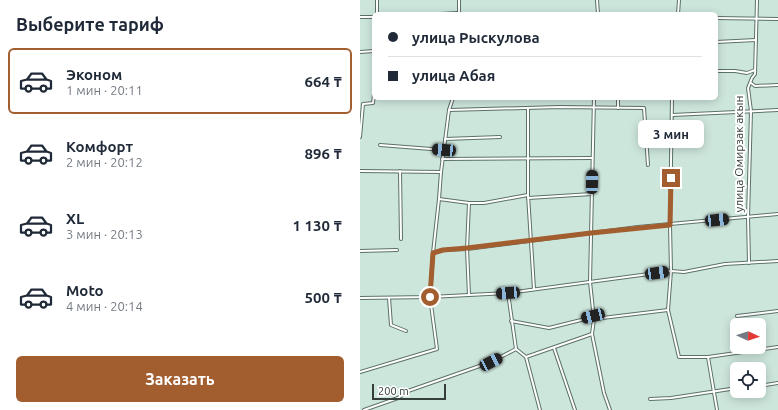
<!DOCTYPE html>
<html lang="ru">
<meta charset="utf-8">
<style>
:root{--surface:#fff;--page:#f2f2f3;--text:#1f2937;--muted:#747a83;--line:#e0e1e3;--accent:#a35e30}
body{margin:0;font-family:Ubuntu,sans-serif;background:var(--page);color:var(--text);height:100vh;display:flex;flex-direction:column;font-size:15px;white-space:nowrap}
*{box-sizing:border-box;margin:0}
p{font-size:13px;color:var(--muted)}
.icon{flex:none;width:22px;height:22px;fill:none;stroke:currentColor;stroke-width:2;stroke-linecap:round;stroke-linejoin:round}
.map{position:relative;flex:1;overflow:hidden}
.details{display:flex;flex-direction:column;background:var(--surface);width:360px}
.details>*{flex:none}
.guide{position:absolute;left:12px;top:12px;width:346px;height:88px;border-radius:6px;box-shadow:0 2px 10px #0003;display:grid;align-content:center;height:88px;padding:0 16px;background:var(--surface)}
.needle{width:26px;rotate:93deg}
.controls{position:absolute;left:370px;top:318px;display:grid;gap:8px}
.controls a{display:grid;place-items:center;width:36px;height:36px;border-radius:6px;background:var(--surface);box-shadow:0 2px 10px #0003;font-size:20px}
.scale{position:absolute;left:12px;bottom:10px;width:74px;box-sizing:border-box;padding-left:4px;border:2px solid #343e3a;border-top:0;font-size:11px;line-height:14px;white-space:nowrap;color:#343e3a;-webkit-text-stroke:3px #fff;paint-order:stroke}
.end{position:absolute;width:18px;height:18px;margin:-9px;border:5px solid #a35e30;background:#fff;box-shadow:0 0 0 2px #fff}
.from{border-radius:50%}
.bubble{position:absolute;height:28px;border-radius:6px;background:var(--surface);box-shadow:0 2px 10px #0003;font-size:13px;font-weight:600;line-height:28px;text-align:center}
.car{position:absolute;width:12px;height:24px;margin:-12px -6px;border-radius:5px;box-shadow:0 0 3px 1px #0007;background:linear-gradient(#222 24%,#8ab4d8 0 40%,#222 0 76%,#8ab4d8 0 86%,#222 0)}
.guide b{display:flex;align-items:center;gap:14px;height:38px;font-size:15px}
.guide b+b{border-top:1px solid var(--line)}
.guide i{width:10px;height:10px;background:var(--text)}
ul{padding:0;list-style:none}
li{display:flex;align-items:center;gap:12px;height:66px;margin:0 8px 6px;padding:0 8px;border:2px solid transparent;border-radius:6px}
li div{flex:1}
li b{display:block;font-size:15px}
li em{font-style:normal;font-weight:600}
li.active{border-color:var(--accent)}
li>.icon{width:36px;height:36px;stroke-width:1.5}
h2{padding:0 16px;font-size:18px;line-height:48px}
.primary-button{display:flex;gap:8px;margin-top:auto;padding:8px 16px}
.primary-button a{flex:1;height:46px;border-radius:6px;background:var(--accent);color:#fff;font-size:16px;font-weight:600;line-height:46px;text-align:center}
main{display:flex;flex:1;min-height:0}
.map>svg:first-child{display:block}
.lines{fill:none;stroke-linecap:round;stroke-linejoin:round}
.street-casing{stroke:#5b7168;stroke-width:4}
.street{stroke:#fff;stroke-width:2}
.route{stroke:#a35e30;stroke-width:5}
.labels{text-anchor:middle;stroke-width:4;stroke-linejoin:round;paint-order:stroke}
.street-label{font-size:12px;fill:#343e3a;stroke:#fff}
</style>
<main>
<section class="details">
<h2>Выберите тариф</h2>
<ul>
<li class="active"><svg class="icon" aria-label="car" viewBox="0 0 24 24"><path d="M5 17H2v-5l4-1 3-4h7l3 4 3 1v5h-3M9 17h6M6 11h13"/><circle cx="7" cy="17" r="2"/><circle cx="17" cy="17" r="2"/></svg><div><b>Эконом</b><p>1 мин · 20:11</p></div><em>664 ₸</em></li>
<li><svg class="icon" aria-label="car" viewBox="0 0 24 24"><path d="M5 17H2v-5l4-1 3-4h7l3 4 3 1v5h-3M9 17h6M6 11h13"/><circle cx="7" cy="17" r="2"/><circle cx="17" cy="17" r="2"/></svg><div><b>Комфорт</b><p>2 мин · 20:12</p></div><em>896 ₸</em></li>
<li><svg class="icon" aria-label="car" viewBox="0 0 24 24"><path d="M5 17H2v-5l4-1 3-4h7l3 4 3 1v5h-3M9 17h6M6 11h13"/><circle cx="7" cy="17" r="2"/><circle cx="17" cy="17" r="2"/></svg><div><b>XL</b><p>3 мин · 20:13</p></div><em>1 130 ₸</em></li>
<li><svg class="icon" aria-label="car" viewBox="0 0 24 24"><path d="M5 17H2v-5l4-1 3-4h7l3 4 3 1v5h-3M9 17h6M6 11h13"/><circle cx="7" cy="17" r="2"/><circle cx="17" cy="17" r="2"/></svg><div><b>Moto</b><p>4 мин · 20:14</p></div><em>500 ₸</em></li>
</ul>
<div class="primary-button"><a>Заказать</a></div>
</section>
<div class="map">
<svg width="418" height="410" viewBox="0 0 418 410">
<rect width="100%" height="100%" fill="#cde6db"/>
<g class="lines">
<defs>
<g id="street">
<polyline points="237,0 238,14"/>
<polyline points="99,13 99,0"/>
<polyline points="17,14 17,0"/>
<polyline points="80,14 98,13"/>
<polyline points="318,14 319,0"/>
<polyline points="0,17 14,17"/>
<polyline points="356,18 418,19"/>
<polyline points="356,42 396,40"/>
<polyline points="0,52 14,51"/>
<polyline points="356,71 375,71 387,73 395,70"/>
<polyline points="391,83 395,86 418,85"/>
<polyline points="234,98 230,282 234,319 232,334 244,393 250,410"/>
<polyline points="312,98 310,225 311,271 308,310 319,357 348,357 357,410"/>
<polyline points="168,108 168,195 174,289"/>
<polyline points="258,108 258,98"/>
<polyline points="89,110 199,107 284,108 288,165"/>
<polyline points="312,115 418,110"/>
<polyline points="0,137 3,104 13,103 14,94"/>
<polyline points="85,139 140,137"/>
<polyline points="20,145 84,150"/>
<polyline points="82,159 232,158"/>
<polyline points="0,171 81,172"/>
<polyline points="40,171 41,239"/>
<polyline points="168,198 232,194"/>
<polyline points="79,199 109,203 124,203 168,195"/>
<polyline points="109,203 107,249 109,295"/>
<polyline points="0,251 37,250"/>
<polyline points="73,253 83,250 107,249 278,227 418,214"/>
<polyline points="389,263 388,217 391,111 388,88 392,78 395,74 397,0"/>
<polyline points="148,293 156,349 166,357 180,410"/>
<polyline points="0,298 70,297 148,293 311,271 324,272 365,264 418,261"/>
<polyline points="29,298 31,325 46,331"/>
<polyline points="377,316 418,311"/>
<polyline points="234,319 308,310"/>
<polyline points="151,321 189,328 233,317"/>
<polyline points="194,348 215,410"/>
<polyline points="166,357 232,334"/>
<polyline points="348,357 418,347"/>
<polyline points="0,372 77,349 70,297 73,253 79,199 81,172 89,110 93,98"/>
<polyline points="399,386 418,383"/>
<polyline points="290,399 311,398 377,388"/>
<polyline points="4,410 38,398 48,391 131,362 156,349"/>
</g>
</defs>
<use href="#street" class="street-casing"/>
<use href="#street" class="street"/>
</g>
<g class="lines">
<polyline class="route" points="70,297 73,253 83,250 107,248 231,233 310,225 311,178"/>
</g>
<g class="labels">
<g class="street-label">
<text transform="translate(379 154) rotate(-90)" y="4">улица Омирзак акын</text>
</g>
</g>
</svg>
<div class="controls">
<a><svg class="needle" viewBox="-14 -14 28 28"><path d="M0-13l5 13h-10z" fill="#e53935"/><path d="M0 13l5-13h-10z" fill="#747a83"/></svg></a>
<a><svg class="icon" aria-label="locate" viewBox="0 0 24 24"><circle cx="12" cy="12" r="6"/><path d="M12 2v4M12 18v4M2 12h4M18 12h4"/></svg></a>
</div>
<div class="scale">200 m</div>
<i class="end from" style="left:70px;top:297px"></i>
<i class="end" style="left:311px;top:178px"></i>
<div class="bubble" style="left:278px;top:120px;width:66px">3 мин</div>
<i class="car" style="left:84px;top:150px;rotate:274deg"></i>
<i class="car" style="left:232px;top:182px;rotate:1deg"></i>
<i class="car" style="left:357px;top:220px;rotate:84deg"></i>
<i class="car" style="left:297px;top:273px;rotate:82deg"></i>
<i class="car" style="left:148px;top:293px;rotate:266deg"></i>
<i class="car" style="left:233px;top:316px;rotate:256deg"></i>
<i class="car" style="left:131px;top:362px;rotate:63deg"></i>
<div class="guide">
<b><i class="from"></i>улица Рыскулова</b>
<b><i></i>улица Абая</b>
</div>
</div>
</main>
